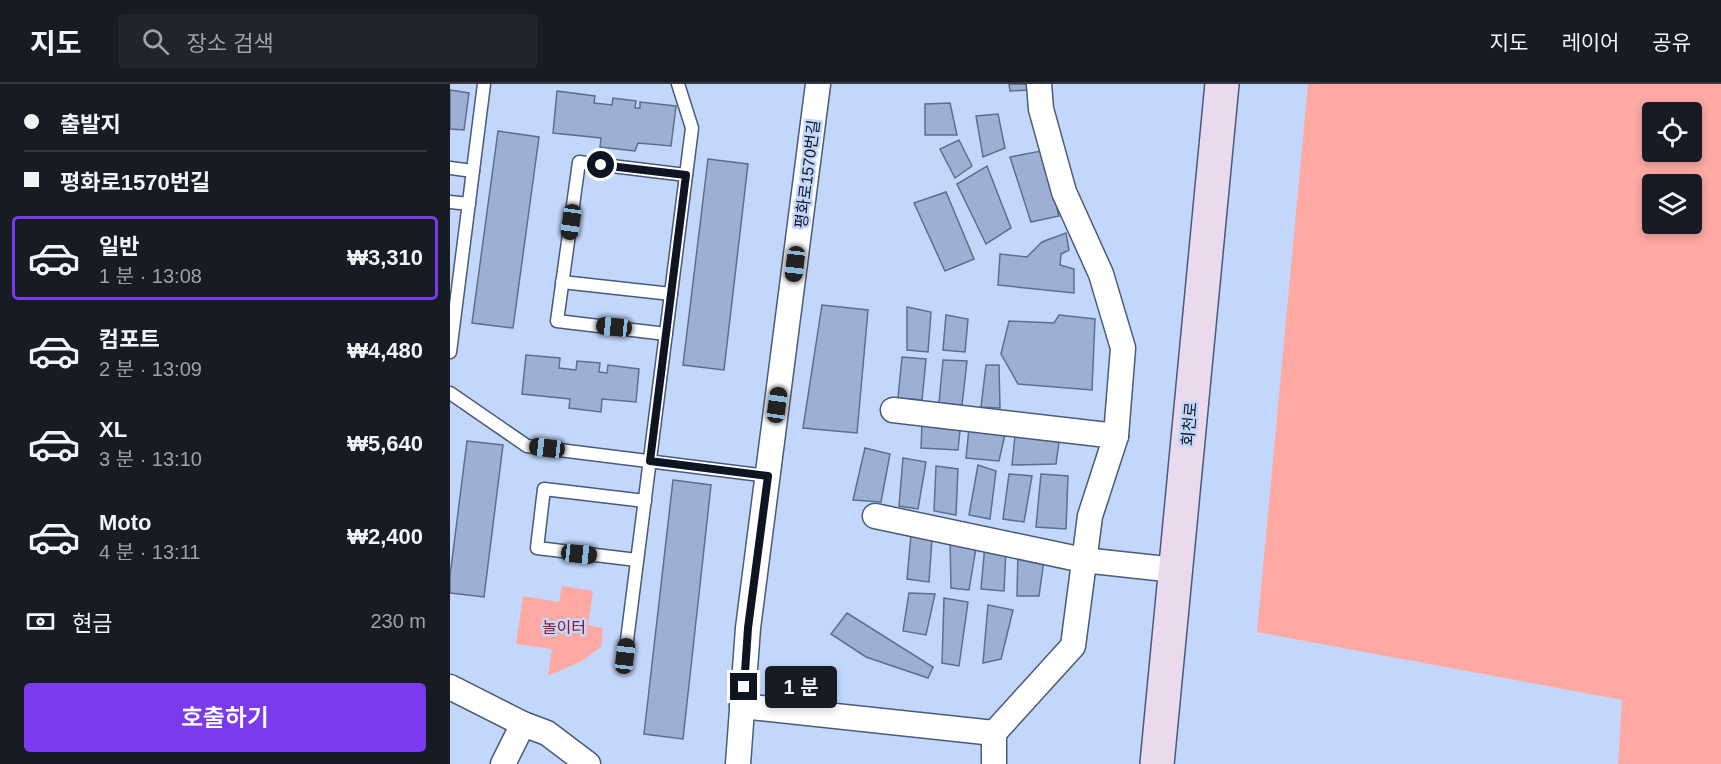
<!DOCTYPE html>
<html lang="ko">
<meta charset="utf-8">
<style>
:root{--surface:#171b24;--page:#20242c;--text:#f1f3f6;--muted:#9ea1a6;--line:#363941;--accent:#7c3aed}
body{margin:0;font-family:Arial,"Noto Sans KR",sans-serif;background:var(--page);color:var(--text);height:100vh;display:flex;flex-direction:column;font-size:22px;white-space:nowrap}
*{box-sizing:border-box;margin:0}
p{font-size:20px;color:var(--muted)}
.icon{flex:none;width:33px;height:33px;fill:none;stroke:currentColor;stroke-width:2;stroke-linecap:round;stroke-linejoin:round}
.map{position:relative;flex:1;overflow:hidden}
.drawer{display:flex;flex-direction:column;background:var(--surface);width:450px}
.drawer>*{flex:none}
.hud{display:grid;align-content:center;height:132px;padding:0 24px;background:var(--surface)}
.controls{position:absolute;left:1192px;top:18px;display:grid;gap:12px}
.controls a{display:grid;place-items:center;width:60px;height:60px;border-radius:6px;background:var(--surface);box-shadow:0 3px 9px #0003;font-size:30px}
.end{position:absolute;width:27px;height:27px;margin:-14px;border:8px solid #0e1421;background:#fff;box-shadow:0 0 0 3px #fff}
.from{border-radius:50%}
.bubble{position:absolute;height:42px;border-radius:6px;background:var(--surface);box-shadow:0 3px 9px #0003;font-size:20px;font-weight:600;line-height:42px;text-align:center}
.car{position:absolute;width:18px;height:36px;margin:-18px -9px;border-radius:8px;box-shadow:0 0 4px 2px #0007;background:linear-gradient(#222 24%,#8ab4d8 0 40%,#222 0 76%,#8ab4d8 0 86%,#222 0)}
.hud b{display:flex;align-items:center;gap:21px;height:57px;font-size:22px}
.hud b+b{border-top:2px solid var(--line)}
.hud i{width:15px;height:15px;background:var(--text)}
ul{padding:0;list-style:none}
li{display:flex;align-items:center;gap:18px;height:84px;margin:0 12px 9px;padding:0 12px;border:3px solid transparent;border-radius:6px}
li div{flex:1}
li b{display:block;font-size:22px}
li em{font-style:normal;font-weight:600}
li.on{border-color:var(--accent)}
li>.icon{width:54px;height:54px;stroke-width:1.5}
.pay{display:flex;align-items:center;gap:15px;height:66px;padding:0 24px;font-size:22px}
.pay p{margin-inline-start:auto}
.button{display:flex;gap:12px;margin-top:auto;padding:12px 24px}
.button a{flex:1;height:69px;border-radius:6px;background:var(--accent);color:#fff;font-size:24px;font-weight:600;line-height:69px;text-align:center}
header{display:flex;align-items:center;gap:36px;box-sizing:border-box;height:84px;padding:0 30px;background:var(--surface);border-bottom:2px solid var(--line)}
header strong{font-size:28px}
nav{display:flex;gap:33px;margin-inline-start:auto;font-size:21px}
.search{width:420px;height:54px;background:var(--page);display:flex;align-items:center;gap:15px;box-sizing:border-box;padding:0 21px;border-radius:6px;color:var(--muted);font-size:22px}
main{display:flex;flex:1;min-height:0}
.map>svg:first-child{display:block}
.green{fill:#fea9a3;fill-rule:evenodd}
.building{fill:#9db0d4;stroke:#5d6f90;stroke-width:1.5}
.lines{fill:none;stroke-linecap:round;stroke-linejoin:round}
.lane-casing{stroke:#4a5a7a;stroke-width:15}
.street-casing{stroke:#4a5a7a;stroke-width:27}
.secondary-casing{stroke:#4a5a7a;stroke-width:36}
.lane{stroke:#fff;stroke-width:12}
.street{stroke:#fff;stroke-width:24}
.secondary{stroke:#ebdaed;stroke-width:33}
.route{stroke:#0e1421;stroke-width:8}
.labels{text-anchor:middle;stroke-width:5;stroke-linejoin:round;paint-order:stroke}
.street-label{font-size:16px;fill:#0e1421;stroke:#c3d7fc}
.park-label{font-size:16px;fill:#931521;stroke:#c3d7fc}
</style>
<header>
<strong>지도</strong>
<div class="search"><svg class="icon" aria-label="search" viewBox="0 0 24 24"><circle cx="10" cy="10" r="6"/><path d="M15 15l6 6"/></svg>장소 검색</div>
<nav><a>지도</a><a>레이어</a><a>공유</a></nav>
</header>
<main>
<section class="drawer">
<div class="hud">
<b><i class="from"></i>출발지</b>
<b><i></i>평화로1570번길</b>
</div>
<ul>
<li class="on"><svg class="icon" aria-label="car" viewBox="0 0 24 24"><path d="M5 17H2v-5l4-1 3-4h7l3 4 3 1v5h-3M9 17h6M6 11h13"/><circle cx="7" cy="17" r="2"/><circle cx="17" cy="17" r="2"/></svg><div><b>일반</b><p>1 분 · 13:08</p></div><em>₩3,310</em></li>
<li><svg class="icon" aria-label="car" viewBox="0 0 24 24"><path d="M5 17H2v-5l4-1 3-4h7l3 4 3 1v5h-3M9 17h6M6 11h13"/><circle cx="7" cy="17" r="2"/><circle cx="17" cy="17" r="2"/></svg><div><b>컴포트</b><p>2 분 · 13:09</p></div><em>₩4,480</em></li>
<li><svg class="icon" aria-label="car" viewBox="0 0 24 24"><path d="M5 17H2v-5l4-1 3-4h7l3 4 3 1v5h-3M9 17h6M6 11h13"/><circle cx="7" cy="17" r="2"/><circle cx="17" cy="17" r="2"/></svg><div><b>XL</b><p>3 분 · 13:10</p></div><em>₩5,640</em></li>
<li><svg class="icon" aria-label="car" viewBox="0 0 24 24"><path d="M5 17H2v-5l4-1 3-4h7l3 4 3 1v5h-3M9 17h6M6 11h13"/><circle cx="7" cy="17" r="2"/><circle cx="17" cy="17" r="2"/></svg><div><b>Moto</b><p>4 분 · 13:11</p></div><em>₩2,400</em></li>
</ul>
<div class="pay"><svg class="icon" aria-label="cash" viewBox="0 0 24 24"><path d="M3 7h18v10H3z"/><circle cx="12" cy="12" r="2"/></svg>현금<p>230 m</p></div>
<div class="button"><a>호출하기</a></div>
</section>
<div class="map">
<svg width="1271" height="680" viewBox="0 0 1271 680">
<rect width="100%" height="100%" fill="#c3d7fc"/>
<g class="green">
<path d="M 858,0 L 1271,0 L 1271,680 L 1168,680 L 1172,616 L 807,548 ZM 1203,28 L 1242,28 L 1242,68 L 1203,68 ZM 1203,100 L 1242,100 L 1242,140 L 1203,140 Z"/>
<polygon points="112,502 143,507 138,541 153,544 151,563 132,577 98,592 102,565 66,560 73,512 109,518"/>
</g>
<g class="building">
<polygon points="559,0 578,0 579,6 560,7"/>
<polygon points="0,6 19,9 14,46 0,45"/>
<polygon points="107,7 145,12 144,19 162,21 163,14 186,17 185,24 190,24 190,18 226,22 221,62 188,59 185,67 150,63 151,54 103,49"/>
<polygon points="500,19 507,51 475,51 475,20"/>
<polygon points="548,30 555,64 533,73 526,32"/>
<polygon points="48,47 89,53 63,244 22,239"/>
<polygon points="509,56 522,82 505,94 490,65"/>
<polygon points="591,67 609,132 581,138 560,73"/>
<polygon points="258,75 298,80 274,286 233,281"/>
<polygon points="537,82 561,144 536,160 507,100"/>
<polygon points="496,108 524,175 495,187 464,119"/>
<polygon points="616,149 619,166 611,170 610,181 624,185 624,209 548,201 550,170 577,173 592,158"/>
<polygon points="372,221 418,226 407,349 353,344"/>
<polygon points="457,223 481,228 478,268 457,266"/>
<polygon points="496,231 518,235 515,268 493,266"/>
<polygon points="609,231 645,235 642,306 568,300 551,270 559,237 604,239"/>
<polygon points="76,271 110,274 109,284 126,286 127,277 150,279 149,288 157,289 158,281 189,285 186,318 152,315 151,328 119,324 120,315 72,310"/>
<polygon points="452,273 476,275 472,316 448,314"/>
<polygon points="493,276 517,277 512,321 489,319"/>
<polygon points="536,281 549,281 550,324 531,323"/>
<polygon points="472,340 510,346 508,366 471,364"/>
<polygon points="519,344 555,350 549,377 516,374"/>
<polygon points="565,352 609,358 606,380 562,381"/>
<polygon points="17,357 53,361 34,513 0,509 0,492"/>
<polygon points="415,364 440,370 431,418 403,416"/>
<polygon points="453,374 476,378 468,425 449,422"/>
<polygon points="528,381 546,387 540,435 519,431"/>
<polygon points="486,382 508,385 506,431 484,427"/>
<polygon points="559,390 582,392 574,438 553,435"/>
<polygon points="591,390 618,392 616,445 586,443"/>
<polygon points="223,396 261,401 233,655 194,650"/>
<polygon points="461,451 482,455 479,498 457,495"/>
<polygon points="500,455 527,458 519,506 501,504"/>
<polygon points="535,461 556,465 554,507 531,505"/>
<polygon points="568,466 595,469 589,512 567,512"/>
<polygon points="459,509 485,510 476,551 453,547"/>
<polygon points="494,514 518,518 509,582 492,579"/>
<polygon points="538,521 563,526 551,575 533,579"/>
<polygon points="397,529 483,583 478,594 416,573 381,550"/>
</g>
<g class="lines">
<defs>
<g id="lane">
<polyline points="0,84 23,87"/>
<polyline points="0,118 19,120"/>
<polyline points="112,198 221,210"/>
<polyline points="216,250 107,237 129,78 236,91"/>
<polyline points="0,268 34,0"/>
<polyline points="0,309 77,362 318,392"/>
<polyline points="187,476 87,464 94,405 195,417"/>
<polyline points="175,572 242,44 228,0"/>
</g>
<g id="street">
<polyline points="443,326 666,352"/>
<polyline points="425,432 633,476 725,486"/>
<polyline points="0,603 73,640 97,649 138,680"/>
<polyline points="292,622 544,649 544,680"/>
<polyline points="544,649 623,562 640,432 666,352 673,264 651,190 614,108 591,25 589,0"/>
<polyline points="53,680 73,640"/>
<polyline points="288,680 298,544 368,0"/>
</g>
<polyline id="secondary" points="707,680 772,0"/>
</defs>
<use href="#lane" class="lane-casing"/>
<use href="#street" class="street-casing"/>
<use href="#secondary" class="secondary-casing"/>
<use href="#lane" class="lane"/>
<use href="#street" class="street"/>
<use href="#secondary" class="secondary"/>
</g>
<g class="lines">
<polyline class="route" points="151,81 236,91 200,377 318,392 298,544 294,603"/>
</g>
<g class="labels">
<g class="street-label">
<text transform="translate(357 90) rotate(-83)" y="6">평화로1570번길</text>
<text transform="translate(739 340) rotate(-85)" y="6">회천로</text>
</g>
<g class="park-label">
<text x="114" y="549">놀이터</text>
</g>
</g>
</svg>
<div class="controls">
<a><svg class="icon" aria-label="locate" viewBox="0 0 24 24"><circle cx="12" cy="12" r="6"/><path d="M12 2v4M12 18v4M2 12h4M18 12h4"/></svg></a>
<a><svg class="icon" aria-label="layers" viewBox="0 0 24 24"><path d="M12 4l9 5-9 5-9-5zM3 14l9 5 9-5"/></svg></a>
</div>
<i class="end from" style="left:151px;top:81px"></i>
<i class="end" style="left:294px;top:603px"></i>
<div class="bubble" style="left:315px;top:582px;width:72px">1 분</div>
<i class="car" style="left:121px;top:138px;rotate:188deg"></i>
<i class="car" style="left:345px;top:180px;rotate:187deg"></i>
<i class="car" style="left:164px;top:243px;rotate:276deg"></i>
<i class="car" style="left:327px;top:321px;rotate:8deg"></i>
<i class="car" style="left:97px;top:364px;rotate:277deg"></i>
<i class="car" style="left:129px;top:470px;rotate:96deg"></i>
<i class="car" style="left:175px;top:572px;rotate:7deg"></i>
</div>
</main>
